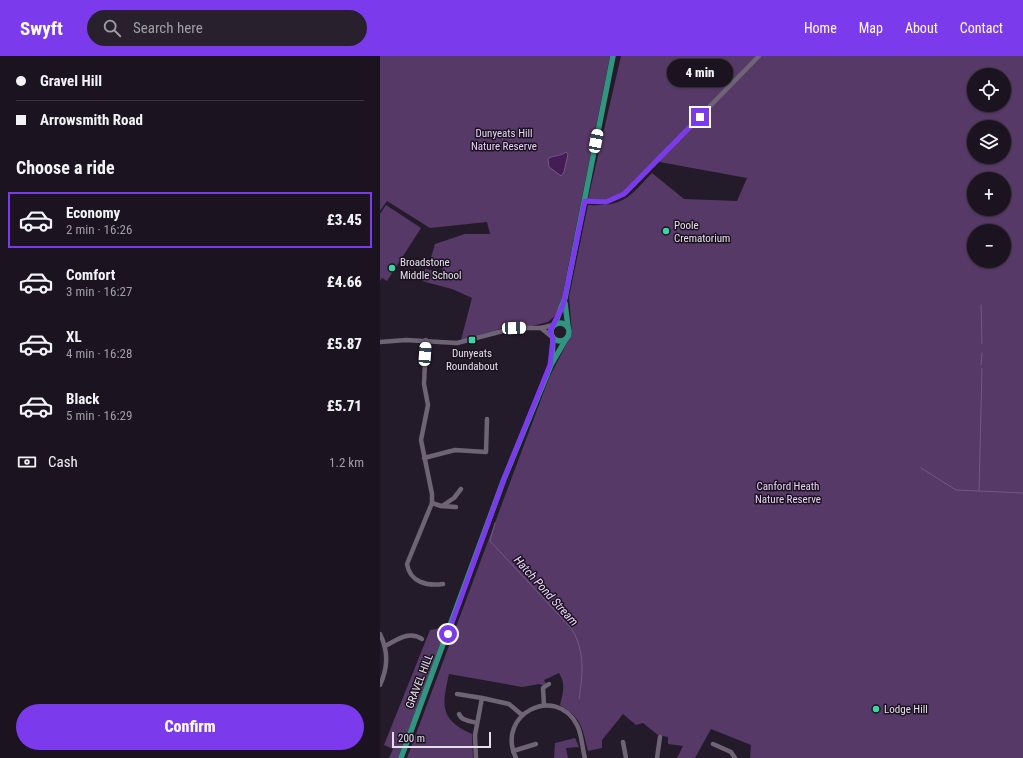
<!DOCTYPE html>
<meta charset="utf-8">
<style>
:root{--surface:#1b1420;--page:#28212d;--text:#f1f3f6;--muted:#a09ea5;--line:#39333e;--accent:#7c3aed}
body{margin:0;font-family:"Roboto Condensed",sans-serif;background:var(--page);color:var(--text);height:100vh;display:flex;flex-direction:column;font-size:15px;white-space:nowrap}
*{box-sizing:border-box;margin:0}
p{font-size:13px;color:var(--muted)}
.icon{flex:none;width:22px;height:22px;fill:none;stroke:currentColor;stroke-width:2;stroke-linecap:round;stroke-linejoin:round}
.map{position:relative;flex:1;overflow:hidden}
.details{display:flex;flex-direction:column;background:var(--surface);width:380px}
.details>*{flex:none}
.banner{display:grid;align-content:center;height:88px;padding:0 16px;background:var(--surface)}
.fabs{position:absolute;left:587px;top:12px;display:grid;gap:8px}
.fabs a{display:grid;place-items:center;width:44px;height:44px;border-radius:50%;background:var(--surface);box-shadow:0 1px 3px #0004,0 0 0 1px var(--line);font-size:20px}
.scale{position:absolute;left:12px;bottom:10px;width:99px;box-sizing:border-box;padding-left:4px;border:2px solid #e5dfe9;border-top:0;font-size:11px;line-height:14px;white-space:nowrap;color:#e5dfe9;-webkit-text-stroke:3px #1b1220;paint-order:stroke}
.end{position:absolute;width:18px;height:18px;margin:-9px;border:5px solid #7c3aed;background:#fff;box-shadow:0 0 0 2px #fff}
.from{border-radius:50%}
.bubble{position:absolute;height:28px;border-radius:14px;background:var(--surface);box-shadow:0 1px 3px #0004,0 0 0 1px var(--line);font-size:13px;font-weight:800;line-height:28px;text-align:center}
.car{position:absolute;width:12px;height:24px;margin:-12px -6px;border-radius:5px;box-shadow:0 0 3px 1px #0007;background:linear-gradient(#fff 24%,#345 0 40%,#fff 0 76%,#345 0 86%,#fff 0)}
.banner b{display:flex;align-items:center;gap:14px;height:38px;font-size:15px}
.banner b+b{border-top:1px solid var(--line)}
.banner i{width:10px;height:10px;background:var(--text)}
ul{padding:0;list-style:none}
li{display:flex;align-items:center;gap:12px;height:56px;margin:0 8px 6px;padding:0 8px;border:2px solid transparent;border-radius:0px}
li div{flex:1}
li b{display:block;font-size:15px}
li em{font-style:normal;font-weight:800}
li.selected{border-color:var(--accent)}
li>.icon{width:36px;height:36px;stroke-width:1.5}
h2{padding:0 16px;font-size:18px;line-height:48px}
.pay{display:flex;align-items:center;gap:10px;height:44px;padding:0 16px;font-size:15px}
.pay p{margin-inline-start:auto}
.cta{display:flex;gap:8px;margin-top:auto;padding:8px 16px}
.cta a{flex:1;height:46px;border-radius:24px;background:var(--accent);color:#fff;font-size:16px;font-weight:800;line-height:46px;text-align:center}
header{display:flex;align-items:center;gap:24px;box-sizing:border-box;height:56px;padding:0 20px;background:var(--accent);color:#fff}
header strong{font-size:19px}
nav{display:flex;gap:22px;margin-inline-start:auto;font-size:14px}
.search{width:280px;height:36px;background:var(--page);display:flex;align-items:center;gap:10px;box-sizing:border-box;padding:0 14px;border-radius:22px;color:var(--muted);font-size:15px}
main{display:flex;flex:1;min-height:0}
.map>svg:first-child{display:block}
.green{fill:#563966;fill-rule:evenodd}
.water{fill:#441d57;stroke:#745783}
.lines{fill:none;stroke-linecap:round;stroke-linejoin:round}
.stream{stroke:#745783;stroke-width:1}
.minor{stroke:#6f6476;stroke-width:4.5}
.major{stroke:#319581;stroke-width:5.5}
.route{stroke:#7c3aed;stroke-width:5}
.poi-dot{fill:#3dd4a3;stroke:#1b1220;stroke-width:1.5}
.labels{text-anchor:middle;stroke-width:3;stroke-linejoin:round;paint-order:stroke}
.park-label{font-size:11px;fill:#e8d1f5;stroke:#1b1220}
.poi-label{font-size:11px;fill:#e5dfe9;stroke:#1b1220;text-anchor:start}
.street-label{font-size:11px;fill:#e5dfe9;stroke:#1b1220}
.water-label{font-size:12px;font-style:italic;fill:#edd6fa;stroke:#1b1220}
</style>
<header>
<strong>Swyft</strong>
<div class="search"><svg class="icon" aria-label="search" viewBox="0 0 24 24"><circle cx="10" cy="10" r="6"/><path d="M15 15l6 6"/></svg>Search here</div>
<nav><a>Home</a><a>Map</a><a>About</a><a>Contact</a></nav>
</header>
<main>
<section class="details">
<div class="banner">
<b><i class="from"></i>Gravel Hill</b>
<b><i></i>Arrowsmith Road</b>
</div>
<h2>Choose a ride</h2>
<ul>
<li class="selected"><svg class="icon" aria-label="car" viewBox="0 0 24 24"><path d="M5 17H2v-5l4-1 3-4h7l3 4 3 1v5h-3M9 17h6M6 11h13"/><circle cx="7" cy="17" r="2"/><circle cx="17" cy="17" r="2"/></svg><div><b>Economy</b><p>2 min · 16:26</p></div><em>£3.45</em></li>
<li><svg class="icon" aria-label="car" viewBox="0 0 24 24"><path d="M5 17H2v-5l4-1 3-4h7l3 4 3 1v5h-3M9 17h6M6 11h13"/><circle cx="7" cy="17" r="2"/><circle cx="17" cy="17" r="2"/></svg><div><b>Comfort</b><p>3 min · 16:27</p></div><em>£4.66</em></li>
<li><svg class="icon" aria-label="car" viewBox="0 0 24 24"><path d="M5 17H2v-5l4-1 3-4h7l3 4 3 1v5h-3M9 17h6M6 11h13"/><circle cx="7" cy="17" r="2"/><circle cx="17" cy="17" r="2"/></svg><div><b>XL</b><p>4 min · 16:28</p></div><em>£5.87</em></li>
<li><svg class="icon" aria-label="car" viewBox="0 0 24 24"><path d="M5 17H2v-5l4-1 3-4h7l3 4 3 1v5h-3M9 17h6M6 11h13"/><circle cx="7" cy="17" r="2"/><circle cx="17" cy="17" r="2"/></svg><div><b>Black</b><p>5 min · 16:29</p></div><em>£5.71</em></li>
</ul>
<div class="pay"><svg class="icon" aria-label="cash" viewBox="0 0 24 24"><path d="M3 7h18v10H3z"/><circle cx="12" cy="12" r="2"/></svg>Cash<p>1.2 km</p></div>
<div class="cta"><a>Confirm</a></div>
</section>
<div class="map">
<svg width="643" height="702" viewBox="0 0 643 702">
<rect width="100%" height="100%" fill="#241b2a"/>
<g class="green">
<polygon points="0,0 230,0 181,247 176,259 168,266 152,270 131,270 81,284 92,242 72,233 42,225 45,213 62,217 63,209 50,205 55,188 85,178 110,178 107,166 50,172 7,145 0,155"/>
<path d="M 241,0 L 643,0 L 643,702 L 370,702 L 371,689 L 331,673 L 315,702 L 297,702 L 303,690 L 288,688 L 288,681 L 278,679 L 263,667 L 256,669 L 243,658 L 222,684 L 222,692 L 208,695 C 202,672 203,663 180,649 C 183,637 186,628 179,617 L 164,624 L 166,628 L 164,630 L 159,628 L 142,631 L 69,618 C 62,649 59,663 92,678 L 93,702 L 27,702 L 169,322 L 192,277 L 189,241 L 208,149 C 244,151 249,141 272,117 L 304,143 L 357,145 L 367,122 L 274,105 L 241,138 L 226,144 L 208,143 ZM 594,19 L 624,19 L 624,49 L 594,49 ZM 594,71 L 624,71 L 624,101 L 594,101 ZM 594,123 L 624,123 L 624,153 L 594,153 ZM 594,175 L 624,175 L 624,205 L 594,205 Z"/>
<polygon points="6,149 41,172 7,225 2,222 0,225 0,158"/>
<polygon points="67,571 18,702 9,702 13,693 4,689 50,574"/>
<polygon points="195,682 199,691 186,692 188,702 174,702 175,687"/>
</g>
<path class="water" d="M 186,96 L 188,98 L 184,116 L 181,120 L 169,111 L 168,103 C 172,99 180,101 186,96 Z"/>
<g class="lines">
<g class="stream">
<polyline points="601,249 602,288"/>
<polyline points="601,309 602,297"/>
<polyline points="541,412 576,434 643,437"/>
<polyline points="599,435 602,312"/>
<path d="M 115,467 L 110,485 L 192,573 C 205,596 203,618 199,643"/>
</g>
<g class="minor">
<polyline points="205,145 226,146 244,138 379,0"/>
<polyline points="161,272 172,281"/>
<path d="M 46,284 L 44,328 L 48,349 L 41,384 L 52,438 L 52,447 L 27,508 C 30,527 48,530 63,528"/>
<polyline points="0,286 26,284 77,287 134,272 161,272 173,269"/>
<polyline points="44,402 75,394 106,396 107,363"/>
<polyline points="52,447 61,450 76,451"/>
<polyline points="62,450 74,442 81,433"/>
<path d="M 0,578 C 9,596 8,612 0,629"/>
<path d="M 5,590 C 17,584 29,574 42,583"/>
<polyline points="77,638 102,642"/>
<polyline points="164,649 163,632 169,628"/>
<path d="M 79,658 C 82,665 90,665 97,667"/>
<polyline points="243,686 246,702"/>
<polyline points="333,688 351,696 355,702"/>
<polyline points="133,695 156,688"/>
<polyline points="96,702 95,679 102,642 129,648 142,659"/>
<path d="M 136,702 C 115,658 176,628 197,669 C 202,678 202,692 205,702"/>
<polyline points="277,702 280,681"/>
</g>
<g class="major">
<polyline points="185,247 188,271"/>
<circle cx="180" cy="276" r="9"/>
<polyline points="175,268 185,242 233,0"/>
<polyline points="172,302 173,283"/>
<polyline points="21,702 124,423 171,309 186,283"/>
</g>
</g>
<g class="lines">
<polyline class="route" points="68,578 124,423 170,309 173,283 170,275 183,250 205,145 226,146 244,138 320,61"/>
</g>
<g class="poi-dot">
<circle cx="286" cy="175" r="4"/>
<circle cx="12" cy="212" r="4"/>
<rect x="88" y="280" width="8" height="8" rx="2"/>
<circle cx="496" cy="653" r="4"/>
</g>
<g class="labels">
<g class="park-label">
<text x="124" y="81">Dunyeats Hill<tspan x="124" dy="13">Nature Reserve</tspan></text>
<text x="408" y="434">Canford Heath<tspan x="408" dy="13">Nature Reserve</tspan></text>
</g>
<g class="poi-label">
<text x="294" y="173">Poole<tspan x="294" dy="13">Crematorium</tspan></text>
<text x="20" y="210">Broadstone<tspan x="20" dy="13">Middle School</tspan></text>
<text x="92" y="301" text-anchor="middle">Dunyeats<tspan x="92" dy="13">Roundabout</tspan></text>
<text x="504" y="657">Lodge Hill</text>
</g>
<g class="street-label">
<text transform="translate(39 625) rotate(-69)" y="4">GRAVEL HILL</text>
</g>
<g class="water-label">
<text transform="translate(166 535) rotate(48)" y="4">Hatch Pond Stream</text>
</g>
</g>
</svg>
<div class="fabs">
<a><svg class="icon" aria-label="locate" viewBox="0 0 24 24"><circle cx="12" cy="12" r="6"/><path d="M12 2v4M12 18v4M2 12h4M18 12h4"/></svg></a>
<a><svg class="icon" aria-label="layers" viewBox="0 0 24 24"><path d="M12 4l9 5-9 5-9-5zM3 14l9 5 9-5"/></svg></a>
<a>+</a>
<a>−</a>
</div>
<div class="scale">200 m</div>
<i class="end from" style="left:68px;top:578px"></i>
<i class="end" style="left:320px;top:61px"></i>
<div class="bubble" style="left:287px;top:3px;width:66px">4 min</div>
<i class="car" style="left:216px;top:85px;rotate:11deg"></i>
<i class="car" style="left:134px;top:272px;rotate:88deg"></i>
<i class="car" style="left:45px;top:298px;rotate:4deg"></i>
</div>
</main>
